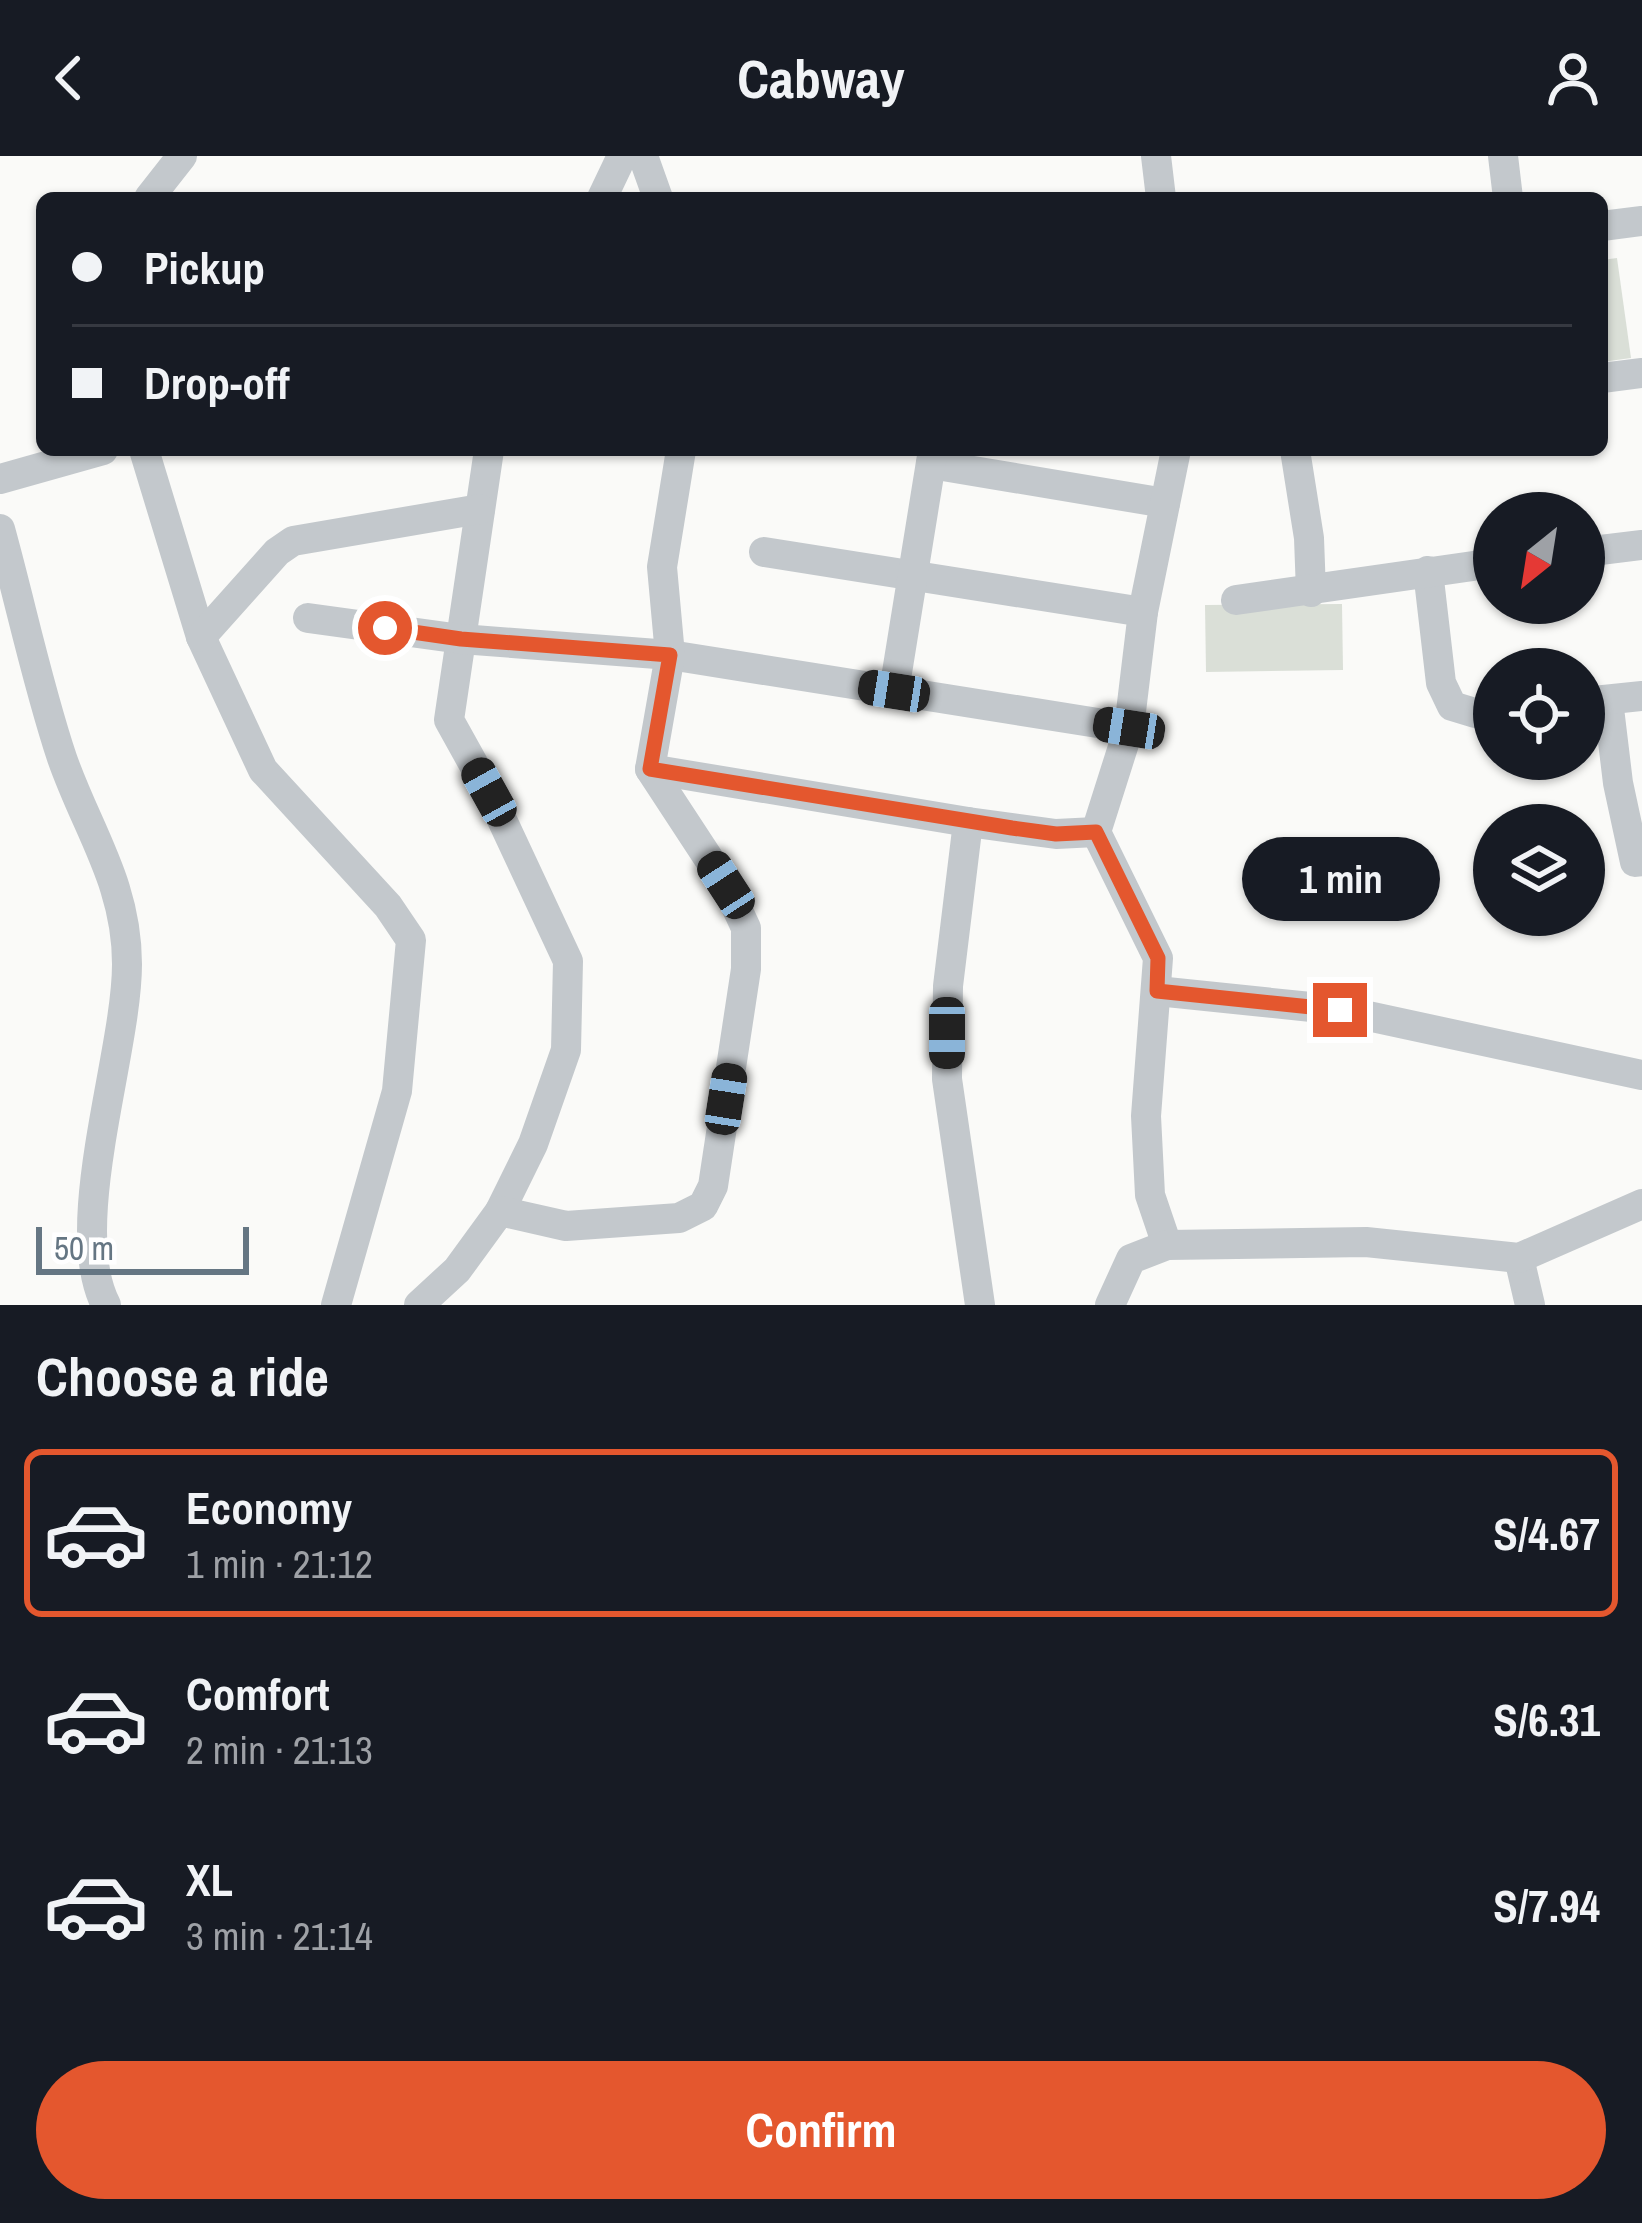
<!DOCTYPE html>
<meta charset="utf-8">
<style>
:root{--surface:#171b24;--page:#242831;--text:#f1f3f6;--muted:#9ea1a6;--line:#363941;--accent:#e4572e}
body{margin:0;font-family:"Archivo Narrow",sans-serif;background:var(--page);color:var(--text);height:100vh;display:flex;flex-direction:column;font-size:45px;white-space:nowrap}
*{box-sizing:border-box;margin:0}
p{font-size:39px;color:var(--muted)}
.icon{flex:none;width:66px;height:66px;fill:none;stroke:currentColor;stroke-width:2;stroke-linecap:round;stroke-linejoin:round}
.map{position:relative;height:1149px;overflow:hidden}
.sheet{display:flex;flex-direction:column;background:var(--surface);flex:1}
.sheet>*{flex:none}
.guide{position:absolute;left:36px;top:36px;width:1572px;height:264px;border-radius:18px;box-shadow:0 3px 9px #0004;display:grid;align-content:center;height:264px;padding:0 36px;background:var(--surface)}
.needle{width:78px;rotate:210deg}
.controls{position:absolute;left:1473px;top:336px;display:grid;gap:24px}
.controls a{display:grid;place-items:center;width:132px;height:132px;border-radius:50%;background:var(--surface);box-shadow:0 3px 9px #0004;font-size:60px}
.scale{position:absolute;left:36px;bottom:30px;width:213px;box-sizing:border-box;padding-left:12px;border:6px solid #657683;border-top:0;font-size:33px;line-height:42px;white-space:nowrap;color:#657683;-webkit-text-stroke:9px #fff;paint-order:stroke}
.end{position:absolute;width:54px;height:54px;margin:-27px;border:15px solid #e4572e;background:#fff;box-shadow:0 0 0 6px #fff}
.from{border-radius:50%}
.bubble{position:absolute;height:84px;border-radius:42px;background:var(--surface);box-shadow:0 3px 9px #0004;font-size:39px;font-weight:700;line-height:84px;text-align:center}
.car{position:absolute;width:36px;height:72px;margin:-36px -18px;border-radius:15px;box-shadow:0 0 9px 3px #0007;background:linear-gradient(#222 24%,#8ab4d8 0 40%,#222 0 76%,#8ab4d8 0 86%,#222 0)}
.guide b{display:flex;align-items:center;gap:42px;height:114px;font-size:45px}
.guide b+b{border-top:3px solid var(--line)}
.guide i{width:30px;height:30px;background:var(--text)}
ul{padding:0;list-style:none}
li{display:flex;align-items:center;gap:36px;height:168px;margin:0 24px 18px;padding:0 12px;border:6px solid transparent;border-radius:18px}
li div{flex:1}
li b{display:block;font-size:45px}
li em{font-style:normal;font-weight:700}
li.current{border-color:var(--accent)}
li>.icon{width:108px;height:108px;stroke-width:1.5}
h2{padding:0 36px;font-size:54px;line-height:144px}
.cta{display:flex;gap:24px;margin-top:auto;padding:24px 36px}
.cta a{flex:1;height:138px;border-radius:72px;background:var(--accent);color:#fff;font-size:48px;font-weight:700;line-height:138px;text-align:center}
header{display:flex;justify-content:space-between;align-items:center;height:156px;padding:0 36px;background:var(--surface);font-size:54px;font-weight:700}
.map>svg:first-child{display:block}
.green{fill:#dadfd7}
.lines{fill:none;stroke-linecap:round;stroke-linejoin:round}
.minor{stroke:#c3c8cc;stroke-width:30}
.route{stroke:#e4572e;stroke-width:15}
</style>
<header><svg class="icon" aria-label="back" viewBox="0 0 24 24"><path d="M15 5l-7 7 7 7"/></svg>Cabway<svg class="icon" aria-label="person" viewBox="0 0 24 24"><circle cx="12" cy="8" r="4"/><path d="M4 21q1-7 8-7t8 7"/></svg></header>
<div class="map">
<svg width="1642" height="1149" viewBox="0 0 1642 1149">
<rect width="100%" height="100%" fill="#fafaf8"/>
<g class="green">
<polygon points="1617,102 1631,202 1602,206 1602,104"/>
<polygon points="1342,448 1343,514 1206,516 1205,449"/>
</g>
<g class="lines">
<g class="minor">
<polyline points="643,0 658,42"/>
<polyline points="1156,0 1161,42"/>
<polyline points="1503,0 1508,42"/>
<polyline points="149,42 182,0"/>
<polyline points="602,42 622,0"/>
<polyline points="1602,70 1642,65"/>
<polyline points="1602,222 1642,217"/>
<polyline points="144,294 201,481 263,614 388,750 411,784 397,935 336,1149"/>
<polyline points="489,294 449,564 489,636 568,805 566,894 533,988 500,1055"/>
<polyline points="1295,294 1309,382 1311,436"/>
<polyline points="931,308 1165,347"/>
<polyline points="0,323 103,294"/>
<path d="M 0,373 C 21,449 37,527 62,602 C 87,674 127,727 127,808 C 127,898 65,1070 106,1149"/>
<polyline points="764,396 1143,456"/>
<polyline points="1584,396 1642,389"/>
<polyline points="1428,415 1441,527 1452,550 1475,557 1494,555"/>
<polyline points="1236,444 1494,407"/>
<polyline points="308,462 461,483 670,499 1129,572"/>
<polyline points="201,481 277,396 293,385 480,353"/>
<polyline points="894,535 933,294"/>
<polyline points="1608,544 1618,627 1635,706 1642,705"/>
<polyline points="1584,546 1642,540"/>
<polyline points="650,613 968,666 1056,678 1096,676"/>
<polyline points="968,666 948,830 947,923 980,1149"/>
<polyline points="1157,835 1340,854 1642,919"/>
<polyline points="1167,1089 1150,1039 1146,960 1158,802 1096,676 1129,572 1143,456 1176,294"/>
<polyline points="1519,1102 1530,1149"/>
<polyline points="419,1149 457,1114 500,1055 566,1070 679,1062 703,1050 713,1030 746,813 746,772 726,729 650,613 670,499 662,411 681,294"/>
<polyline points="1110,1149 1131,1103 1167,1089 1366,1086 1519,1102 1642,1048"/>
</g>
</g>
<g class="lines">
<polyline class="route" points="385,472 461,483 670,499 650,613 1012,672 1056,678 1096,676 1158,802 1157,835 1340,854"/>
</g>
</svg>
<div class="controls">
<a><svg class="needle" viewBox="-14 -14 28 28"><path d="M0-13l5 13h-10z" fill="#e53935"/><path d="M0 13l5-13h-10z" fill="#9ea1a6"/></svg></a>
<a><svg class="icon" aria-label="locate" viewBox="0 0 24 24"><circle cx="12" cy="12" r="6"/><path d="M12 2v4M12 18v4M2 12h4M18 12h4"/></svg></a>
<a><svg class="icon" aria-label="layers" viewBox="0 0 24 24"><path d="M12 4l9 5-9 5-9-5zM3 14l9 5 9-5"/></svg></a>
</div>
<div class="scale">50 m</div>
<i class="end from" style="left:385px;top:472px"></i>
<i class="end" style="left:1340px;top:854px"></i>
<div class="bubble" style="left:1242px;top:681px;width:198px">1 min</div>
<i class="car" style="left:894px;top:535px;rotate:279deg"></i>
<i class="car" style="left:1129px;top:572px;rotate:279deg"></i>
<i class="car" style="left:489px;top:636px;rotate:331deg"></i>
<i class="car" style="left:726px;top:729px;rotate:327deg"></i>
<i class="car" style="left:947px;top:877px;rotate:180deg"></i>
<i class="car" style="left:726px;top:943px;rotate:9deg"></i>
<div class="guide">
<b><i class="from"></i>Pickup</b>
<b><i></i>Drop-off</b>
</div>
</div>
<section class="sheet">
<h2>Choose a ride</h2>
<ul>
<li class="current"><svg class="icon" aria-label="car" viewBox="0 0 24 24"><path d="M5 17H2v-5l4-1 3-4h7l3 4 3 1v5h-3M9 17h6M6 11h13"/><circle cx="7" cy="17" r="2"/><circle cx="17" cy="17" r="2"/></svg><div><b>Economy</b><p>1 min · 21:12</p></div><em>S/4.67</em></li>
<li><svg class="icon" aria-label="car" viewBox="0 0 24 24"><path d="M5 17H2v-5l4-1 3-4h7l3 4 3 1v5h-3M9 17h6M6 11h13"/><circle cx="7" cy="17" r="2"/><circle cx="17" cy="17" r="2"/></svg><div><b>Comfort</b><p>2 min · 21:13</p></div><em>S/6.31</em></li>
<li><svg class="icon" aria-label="car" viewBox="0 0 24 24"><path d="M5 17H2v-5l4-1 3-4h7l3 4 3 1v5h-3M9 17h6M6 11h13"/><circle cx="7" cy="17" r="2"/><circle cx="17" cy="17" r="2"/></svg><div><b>XL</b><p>3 min · 21:14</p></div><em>S/7.94</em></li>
</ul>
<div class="cta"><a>Confirm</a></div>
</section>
